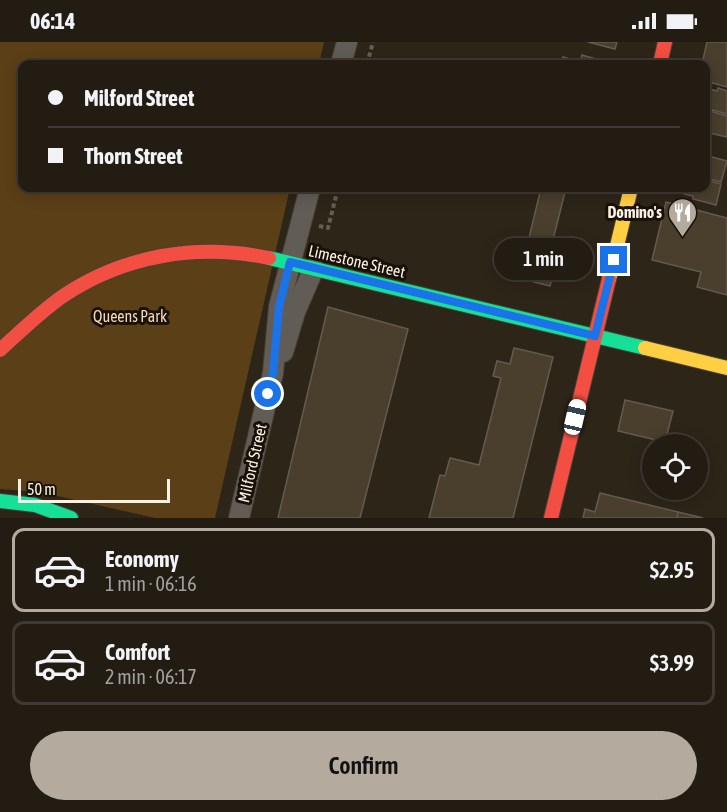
<!DOCTYPE html>
<meta charset="utf-8">
<style>
:root{--surface:#221c13;--page:#2e2921;--text:#f1f3f6;--muted:#a2a1a0;--line:#3f3a33;--accent:#b4aa9e}
body{margin:0;font-family:"Asap Condensed",sans-serif;background:var(--page);color:var(--text);height:100vh;display:flex;flex-direction:column;font-size:22px;white-space:nowrap}
*{box-sizing:border-box;margin:0}
p{font-size:20px;color:var(--muted)}
.icon{flex:none;width:33px;height:33px;fill:none;stroke:currentColor;stroke-width:2;stroke-linecap:round;stroke-linejoin:round}
.map{position:relative;height:476px;overflow:hidden}
.side{display:flex;flex-direction:column;background:var(--surface);flex:1}
.side>*{flex:none}
.guide{position:absolute;left:18px;top:18px;width:692px;height:132px;border-radius:12px;box-shadow:0 3px 15px #0003,0 0 0 2px var(--line);display:grid;align-content:center;height:132px;padding:0 30px;background:var(--surface)}
.fabs{position:absolute;left:642px;top:392px;display:grid;gap:12px}
.fabs a{display:grid;place-items:center;width:66px;height:66px;border-radius:50%;background:var(--surface);box-shadow:0 3px 15px #0003,0 0 0 2px var(--line);font-size:30px}
.scale{position:absolute;left:18px;bottom:15px;width:152px;box-sizing:border-box;padding-left:6px;border:3px solid #fcf1e5;border-top:0;font-size:16px;line-height:21px;white-space:nowrap;color:#fcf1e5;-webkit-text-stroke:4px #181108;paint-order:stroke}
.end{position:absolute;width:27px;height:27px;margin:-14px;border:8px solid #1a73e8;background:#fff;box-shadow:0 0 0 3px #fff}
.from{border-radius:50%}
.bubble{position:absolute;height:42px;border-radius:21px;background:var(--surface);box-shadow:0 3px 15px #0003,0 0 0 2px var(--line);font-size:20px;font-weight:600;line-height:42px;text-align:center}
.car{position:absolute;width:18px;height:36px;margin:-18px -9px;border-radius:8px;box-shadow:0 0 4px 2px #0007;background:linear-gradient(#fff 24%,#345 0 40%,#fff 0 76%,#345 0 86%,#fff 0)}
.guide b{display:flex;align-items:center;gap:21px;height:57px;font-size:22px}
.guide b+b{border-top:2px solid var(--line)}
.guide i{width:15px;height:15px;background:var(--text)}
ul{padding:10px 0 0;list-style:none}
li{display:flex;align-items:center;gap:18px;height:84px;margin:0 12px 9px;padding:0 18px;border:3px solid var(--line);border-radius:12px}
li div{flex:1}
li b{display:block;font-size:22px}
li em{font-style:normal;font-weight:600}
li.on{border-color:var(--accent)}
li>.icon{width:54px;height:54px;stroke-width:1.5}
.cta{display:flex;gap:12px;margin-top:auto;padding:12px 30px}
.cta a{flex:1;height:69px;border-radius:36px;background:var(--accent);color:#111;font-size:24px;font-weight:600;line-height:69px;text-align:center}
.status{display:flex;justify-content:space-between;align-items:center;height:42px;padding:0 30px;background:var(--surface);direction:ltr}
.status svg{height:16px;fill:currentColor}
.map>svg:first-child{display:block}
.green{fill:#5b3f16}
.building{fill:#4a3e2c;stroke:#635b52;stroke-width:1.5}
.lines{fill:none;stroke-linecap:round;stroke-linejoin:round}
.street-casing{stroke:#494137;stroke-width:22}
.fast-casing{stroke:#494137;stroke-width:16}
.slow-casing{stroke:#494137;stroke-width:16}
.jam-casing{stroke:#494137;stroke-width:16}
.path{stroke:#645e58;stroke-width:4;stroke-dasharray:4.5 3;stroke-linecap:butt}
.street{stroke:#615c56;stroke-width:20}
.fast{stroke:#16e098;stroke-width:14}
.slow{stroke:#ffcf43;stroke-width:14}
.jam{stroke:#f24e42;stroke-width:14}
.route{stroke:#1a73e8;stroke-width:8}
.labels{text-anchor:middle;stroke-width:6;stroke-linejoin:round;paint-order:stroke}
.poi-label{font-size:16px;font-weight:bold;fill:#fcf1e5;stroke:#181108;text-anchor:end}
.street-label{font-size:16px;fill:#fcf1e5;stroke:#181108}
.park-label{font-size:16px;fill:#f4d7b3;stroke:#181108}
</style>
<div class="status"><b>06:14</b><svg viewBox="0 0 49 12"><path d="M0 12V9h3v3zM5 12V6h3v6zM10 12V3h3v9zM15 12V0h3v12zM26 1h20v11H26zM47 4h2v5h-2z"/></svg></div>
<div class="map">
<svg width="727" height="476" viewBox="0 0 727 476">
<rect width="100%" height="100%" fill="#2e2519"/>
<polygon class="green" points="0,0 324,0 319,22 22,22 22,146 290,146 215,476 155,476 40,450 0,447"/>
<g class="building">
<polygon points="588,0 617,0 615,7"/>
<polygon points="707,0 727,0 727,45 705,39 705,22 702,22"/>
<polygon points="582,13 610,21 609,22 561,22 563,15 580,20"/>
<polygon points="391,18 413,22 390,22"/>
<polygon points="718,46 727,49 727,72 713,68 713,70 727,74 727,95 709,91 710,88 705,87 705,52 707,53 709,47 717,49"/>
<polygon points="705,113 727,119 721,140 705,136"/>
<polygon points="705,138 721,142 716,163 693,157 693,154 684,152 685,146 683,146 705,146"/>
<polygon points="541,146 566,146 550,210 558,212 550,244 526,238 529,224 520,222 524,203 527,204"/>
<polygon points="666,160 727,176 727,253 697,245 701,230 652,218"/>
<polygon points="328,265 408,287 360,476 278,476"/>
<polygon points="514,306 553,315 513,476 429,476 440,433 445,434 450,416 479,423 501,336 493,334 497,319 510,322"/>
<polygon points="625,358 673,369 665,400 618,389"/>
<polygon points="600,451 678,470 677,476 583,476 585,467 595,470"/>
<polygon points="678,470 703,476 677,476"/>
</g>
<g class="lines">
<defs>
<g id="street">
<polyline points="341,22 347,0"/>
<polyline points="283,310 295,270 314,226"/>
<polyline points="239,476 273,331 279,265 310,146"/>
</g>
<g id="fast">
<polyline points="269,216 645,306"/>
<polyline points="0,459 35,463 71,476"/>
</g>
<g id="slow">
<polyline points="609,237 631,146"/>
<polyline points="645,306 727,326"/>
</g>
<g id="jam">
<polyline points="660,22 665,0"/>
<path d="M 0,308 C 20,290 40,270 63,254 C 124,213 198,201 269,216"/>
<polyline points="551,476 609,237"/>
</g>
</defs>
<use href="#street" class="street-casing"/>
<use href="#fast" class="fast-casing"/>
<use href="#slow" class="slow-casing"/>
<use href="#jam" class="jam-casing"/>
<g class="path">
<polyline points="367,22 373,0"/>
<polyline points="319,184 328,186 338,146"/>
</g>
<use href="#street" class="street"/>
<use href="#fast" class="fast"/>
<use href="#slow" class="slow"/>
<use href="#jam" class="jam"/>
</g>
<g class="lines">
<polyline class="route" points="268,352 273,331 279,265 290,220 595,294 614,218"/>
</g>
<defs>
<symbol id="restaurant-pin" viewBox="-11 -11 22 30"><path d="M0 17L-7.5 6A9.5 9.5 0 1 1 7.5 6Z" fill="#b4aa9e" stroke="#181108"/><path d="M-5-6h1v4h1v-4h1v4h1v-4h1v5L-1.5 .5V6h-2V.5L-5-1ZM5-6V6H3V1.5H1.5Q1.5-4 5-6Z" fill="#fff"/></symbol>
</defs>
<g fill-rule="evenodd">
<use href="#restaurant-pin" x="666" y="154" width="33" height="45"/>
</g>
<g class="labels">
<g class="poi-label">
<text x="662" y="176">Domino's</text>
</g>
<g class="street-label">
<text transform="translate(357 219) rotate(13)" y="6">Limestone Street</text>
<text transform="translate(252 421) rotate(-77)" y="6">Milford Street</text>
</g>
<g class="park-label">
<text x="130" y="280">Queens Park</text>
</g>
</g>
</svg>
<div class="fabs">
<a><svg class="icon" aria-label="locate" viewBox="0 0 24 24"><circle cx="12" cy="12" r="6"/><path d="M12 2v4M12 18v4M2 12h4M18 12h4"/></svg></a>
</div>
<div class="scale">50 m</div>
<i class="end from" style="left:268px;top:352px"></i>
<i class="end" style="left:614px;top:218px"></i>
<div class="bubble" style="left:494px;top:196px;width:99px">1 min</div>
<i class="car" style="left:575px;top:375px;rotate:13deg"></i>
<div class="guide">
<b><i class="from"></i>Milford Street</b>
<b><i></i>Thorn Street</b>
</div>
</div>
<section class="side">
<ul>
<li class="on"><svg class="icon" aria-label="car" viewBox="0 0 24 24"><path d="M5 17H2v-5l4-1 3-4h7l3 4 3 1v5h-3M9 17h6M6 11h13"/><circle cx="7" cy="17" r="2"/><circle cx="17" cy="17" r="2"/></svg><div><b>Economy</b><p>1 min · 06:16</p></div><em>$2.95</em></li>
<li><svg class="icon" aria-label="car" viewBox="0 0 24 24"><path d="M5 17H2v-5l4-1 3-4h7l3 4 3 1v5h-3M9 17h6M6 11h13"/><circle cx="7" cy="17" r="2"/><circle cx="17" cy="17" r="2"/></svg><div><b>Comfort</b><p>2 min · 06:17</p></div><em>$3.99</em></li>
</ul>
<div class="cta"><a>Confirm</a></div>
</section>
